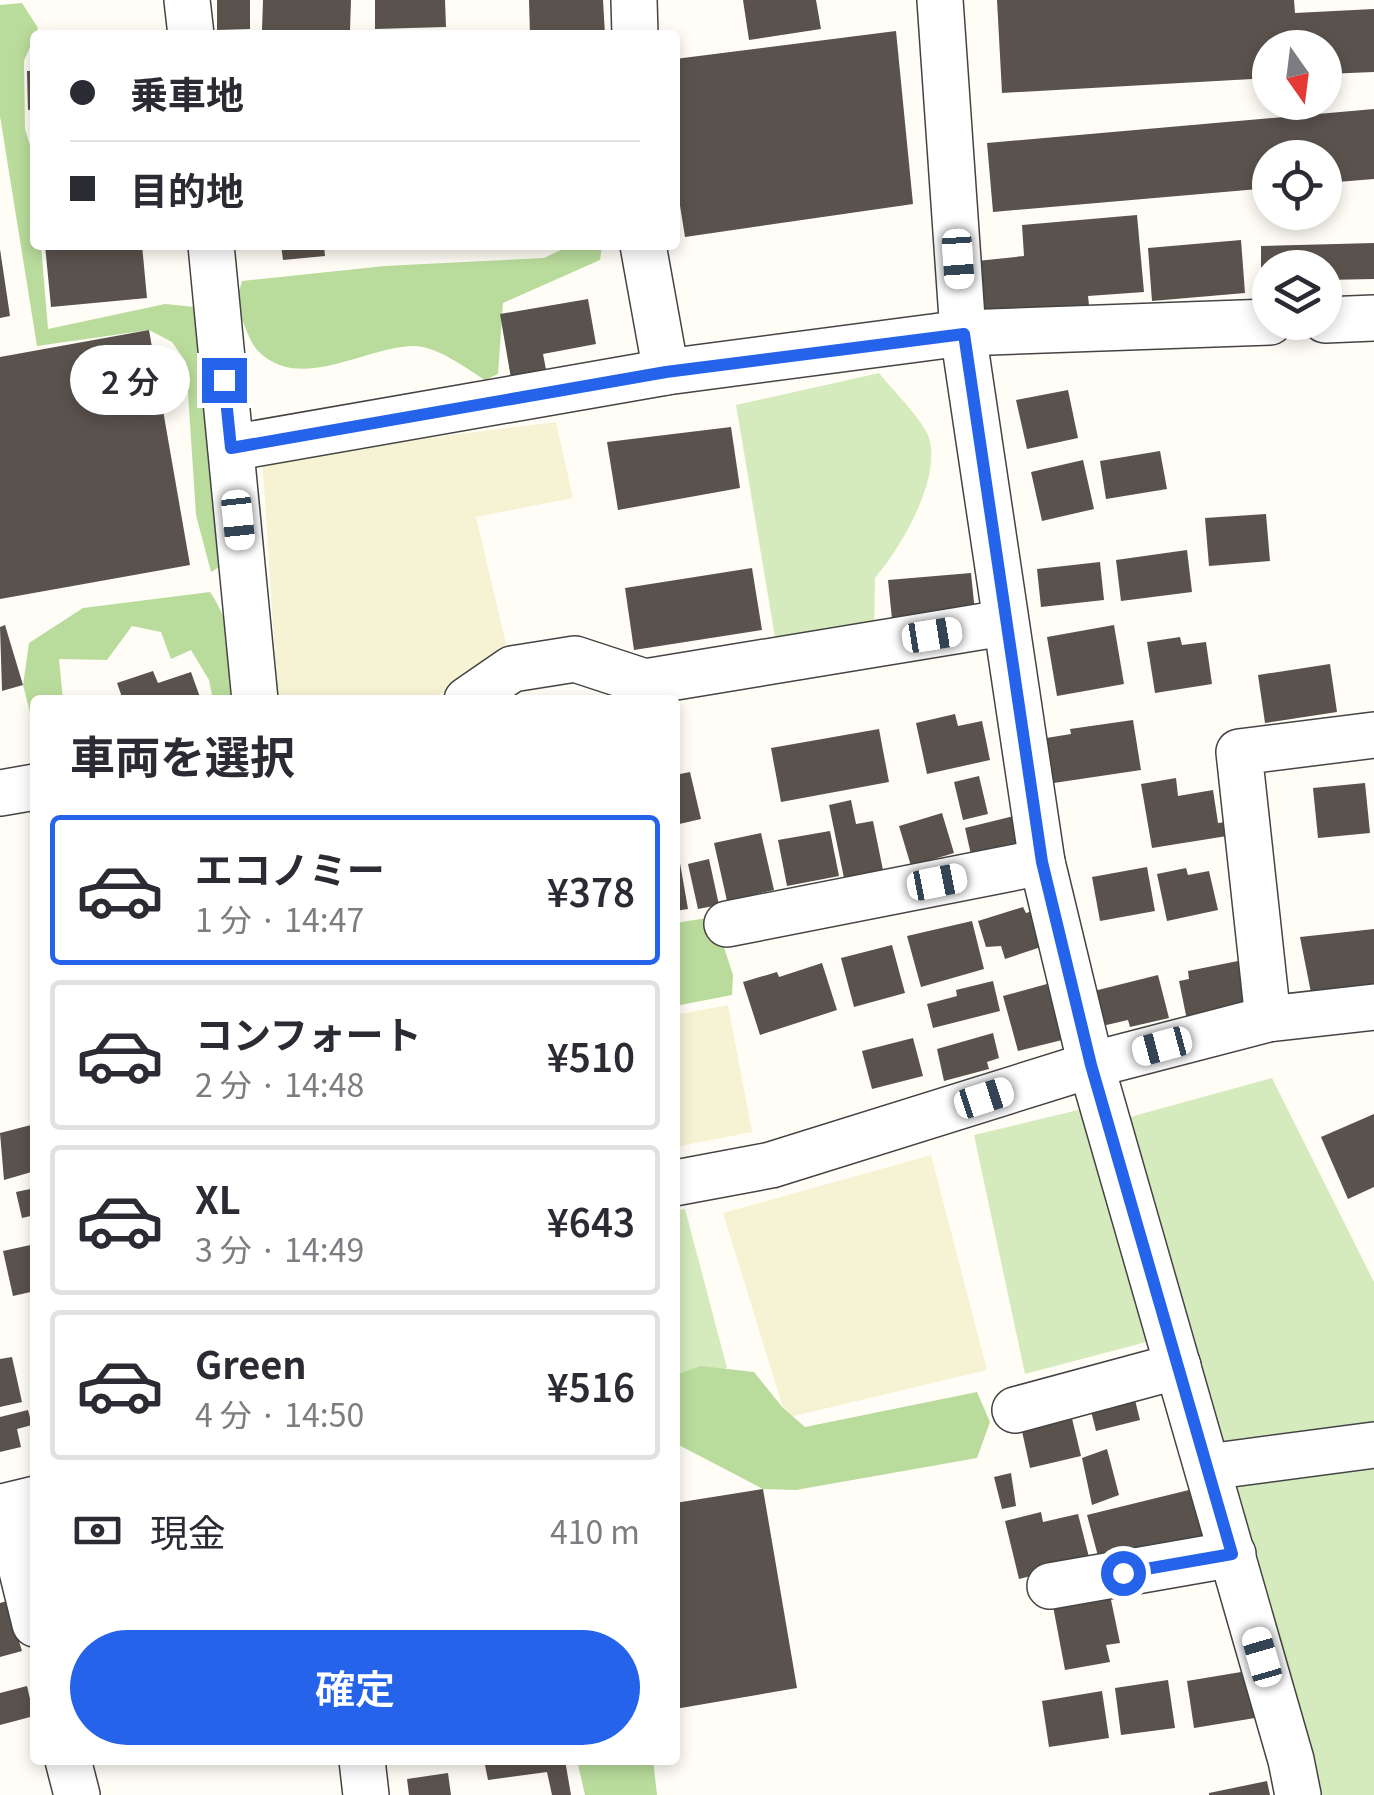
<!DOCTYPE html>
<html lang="ja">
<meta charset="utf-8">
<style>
:root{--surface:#fff;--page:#f2f2f3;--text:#2b2b33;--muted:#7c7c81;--line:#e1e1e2;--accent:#2563eb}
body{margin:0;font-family:Georgia,"Noto Sans JP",serif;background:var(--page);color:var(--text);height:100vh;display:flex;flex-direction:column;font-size:38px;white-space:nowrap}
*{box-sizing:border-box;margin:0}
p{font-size:32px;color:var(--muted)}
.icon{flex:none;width:55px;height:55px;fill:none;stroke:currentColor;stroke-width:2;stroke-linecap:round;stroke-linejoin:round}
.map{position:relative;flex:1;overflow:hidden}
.side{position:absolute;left:30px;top:695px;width:650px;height:1070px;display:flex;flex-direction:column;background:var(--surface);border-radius:10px;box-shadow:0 5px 15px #0003}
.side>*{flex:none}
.banner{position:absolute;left:30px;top:30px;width:650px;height:220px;border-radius:10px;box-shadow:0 5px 15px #0003;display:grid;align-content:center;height:220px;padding:0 40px;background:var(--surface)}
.needle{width:65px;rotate:166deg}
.fabs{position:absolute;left:1252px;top:30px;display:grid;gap:20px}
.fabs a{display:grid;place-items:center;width:90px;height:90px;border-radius:50%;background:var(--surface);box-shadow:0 5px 15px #0003;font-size:50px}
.end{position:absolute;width:45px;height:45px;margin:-22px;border:12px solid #2563eb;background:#fff;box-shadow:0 0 0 5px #fff}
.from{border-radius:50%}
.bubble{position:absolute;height:70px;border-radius:35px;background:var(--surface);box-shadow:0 5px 15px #0003;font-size:32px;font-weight:600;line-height:70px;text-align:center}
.car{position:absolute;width:30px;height:60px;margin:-30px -15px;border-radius:12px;box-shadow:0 0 8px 2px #0007;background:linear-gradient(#fff 24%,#345 0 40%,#fff 0 76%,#345 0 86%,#fff 0)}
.banner b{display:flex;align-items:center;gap:35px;height:95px;font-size:38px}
.banner b+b{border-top:2px solid var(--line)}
.banner i{width:25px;height:25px;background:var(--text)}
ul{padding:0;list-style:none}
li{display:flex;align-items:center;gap:30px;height:150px;margin:0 20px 15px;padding:0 20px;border:5px solid var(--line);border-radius:10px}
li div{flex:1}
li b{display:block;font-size:38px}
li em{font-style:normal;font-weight:600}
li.selected{border-color:var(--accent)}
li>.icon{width:90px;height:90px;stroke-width:1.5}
h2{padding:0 40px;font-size:45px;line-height:120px}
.pay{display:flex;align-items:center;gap:25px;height:110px;padding:0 40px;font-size:38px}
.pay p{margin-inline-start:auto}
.action{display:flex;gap:20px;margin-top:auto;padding:20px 40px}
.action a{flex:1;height:115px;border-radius:60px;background:var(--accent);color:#fff;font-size:40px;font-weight:600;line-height:115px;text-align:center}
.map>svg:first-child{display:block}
.farmland{fill:#f6f3d4}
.green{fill:#d5ebbd}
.forest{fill:#b9dc9c}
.building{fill:#5a524d}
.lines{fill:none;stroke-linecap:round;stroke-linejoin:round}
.minor-casing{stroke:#444;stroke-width:48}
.minor{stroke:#fff;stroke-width:45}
.route{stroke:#2563eb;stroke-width:12}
</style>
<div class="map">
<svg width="1374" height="1795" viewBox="0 0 1374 1795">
<rect width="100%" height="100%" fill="#fffdf5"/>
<g class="farmland">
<polygon points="556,422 573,498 476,517 512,669 422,700 278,700 262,458"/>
<polygon points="728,1005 752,1132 675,1147 675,1015"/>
<polygon points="931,1155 987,1370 786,1418 723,1213"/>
</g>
<g class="green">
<path d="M 879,373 C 892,389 920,417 928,435 C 944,476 900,549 875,578 L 874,632 L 777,649 L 736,405 Z"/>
<polygon points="1272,1078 1374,1282 1374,1440 1224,1451 1130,1117"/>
<polygon points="1103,1104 1169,1336 1025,1374 974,1135"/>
<polygon points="685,1209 727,1368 675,1381 675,1211"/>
<polygon points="1374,1445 1374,1795 1303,1795 1208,1467"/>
</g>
<g class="forest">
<polygon points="22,3 38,28 24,61 25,129 35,162 35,245 41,245 48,329 165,304 195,307 221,566 211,572 196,515 186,362 172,342 149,330 37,346 0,116 0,5"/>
<path d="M 571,245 L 602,245 L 600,260 L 503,303 L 498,374 L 485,380 C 466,368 438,347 415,346 C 366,346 301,393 259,352 C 248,341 242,317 236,302 L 242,281 L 385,266 L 544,258 Z"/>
<path d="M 210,592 C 232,624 236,662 233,700 L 213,700 L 209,680 L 191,650 L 171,659 L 161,632 L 132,626 L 107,660 L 59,659 L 63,700 L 35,700 L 35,732 L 23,685 L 29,643 L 83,608 Z"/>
<polygon points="714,917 733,975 732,995 675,1006 675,923"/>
<polygon points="701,1366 754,1372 783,1408 805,1427 977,1392 990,1422 977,1458 796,1490 763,1489 675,1443 675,1375"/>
<polygon points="577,1760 653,1760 657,1795 585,1795"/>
</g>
<g class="building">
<polygon points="217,0 250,0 250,29 217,30"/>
<polygon points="263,0 351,0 350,30 262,30"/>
<polygon points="375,0 445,0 446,27 375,29"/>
<polygon points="529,0 603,0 605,35 530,35"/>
<polygon points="743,0 816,0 821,29 749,40"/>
<polygon points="997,0 1294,0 1295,13 1374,9 1374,72 1325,74 1325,48 1270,48 1270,78 1002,93"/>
<polygon points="896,31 913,204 685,237 675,174 675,59"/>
<polygon points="27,71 35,71 35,109 28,110"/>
<polygon points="1374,109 1374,179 1325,183 1325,158 1270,158 1270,188 993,212 987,143"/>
<polygon points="1137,215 1144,292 1088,296 1089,305 982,315 977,261 1024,256 1022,225"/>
<polygon points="1241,240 1245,293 1152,301 1148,248"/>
<polygon points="1374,243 1374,279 1325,280 1325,268 1270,268 1270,282 1261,282 1261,246"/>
<polygon points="45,245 142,245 147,298 51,307"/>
<polygon points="281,245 324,245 325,256 283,260"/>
<polygon points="0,249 10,316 0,318"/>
<polygon points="588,299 596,344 543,354 549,385 513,390 500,314"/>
<polygon points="149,330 190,565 0,599 0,357"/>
<polygon points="1068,390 1078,438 1027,449 1016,400"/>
<polygon points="731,427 740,488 618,510 607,442"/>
<polygon points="1160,451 1167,489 1106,499 1100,461"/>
<polygon points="1083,460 1094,509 1042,521 1031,472"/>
<polygon points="1266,514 1270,561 1209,566 1205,518"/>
<polygon points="1187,550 1192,592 1121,601 1116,560"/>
<polygon points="1100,562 1104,600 1041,607 1037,569"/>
<polygon points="752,568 762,630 634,650 625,588"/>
<polygon points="971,573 975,612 892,619 888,580"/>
<polygon points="5,625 23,685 2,691 0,627"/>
<polygon points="1114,625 1124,684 1057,696 1047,637"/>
<polygon points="1180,637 1182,645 1206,642 1212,684 1155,693 1147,642"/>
<polygon points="1330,664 1337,712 1265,723 1258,675"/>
<polygon points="153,671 158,683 191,672 201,700 123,700 117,683"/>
<polygon points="955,714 958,726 982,721 990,760 927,774 916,723"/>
<polygon points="1133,720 1141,770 1047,784 1040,739 1071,734 1070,729"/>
<polygon points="879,729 889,782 781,802 771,748"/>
<polygon points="690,772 701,819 675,825 675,775"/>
<polygon points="979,776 988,814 963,820 954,782"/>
<polygon points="1176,778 1178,796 1213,790 1218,823 1225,822 1227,836 1152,848 1141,784"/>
<polygon points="1365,783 1370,833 1318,838 1313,788"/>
<polygon points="851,800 856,824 873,821 883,870 844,878 829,805"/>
<polygon points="942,813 954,853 911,866 899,826"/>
<polygon points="1018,815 1025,847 972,859 965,828"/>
<polygon points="830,831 839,876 787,886 778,840"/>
<polygon points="761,833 774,890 727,901 714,843"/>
<polygon points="709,859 719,905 698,909 688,864"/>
<polygon points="680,863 688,909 675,911 675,864"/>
<polygon points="1147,867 1155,911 1100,921 1092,877"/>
<polygon points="1186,868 1188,875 1209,871 1218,910 1167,921 1157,874"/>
<polygon points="1023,907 1026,913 1039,909 1050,944 1005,959 1001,946 986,947 978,921"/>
<polygon points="972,921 984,969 921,987 907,936"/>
<polygon points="1374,929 1374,984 1311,993 1300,937"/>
<polygon points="892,945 905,993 854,1007 841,958"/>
<polygon points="1238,961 1247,1008 1187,1020 1179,981 1189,979 1188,971"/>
<polygon points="822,963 837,1010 760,1035 743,982 777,972 779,977"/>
<polygon points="1158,975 1169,1018 1130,1027 1128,1020 1102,1026 1094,991"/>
<polygon points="993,981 1000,1011 933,1028 927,1004 957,996 956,990"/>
<polygon points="1047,984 1062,1040 1018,1051 1003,996"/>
<polygon points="993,1033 999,1058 987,1062 989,1069 944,1081 937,1049"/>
<polygon points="913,1038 923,1076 872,1089 862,1051"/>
<polygon points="1374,1114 1374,1187 1348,1199 1321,1137"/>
<polygon points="35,1124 35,1171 4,1180 0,1133"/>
<polygon points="35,1188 35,1215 22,1218 16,1192"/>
<polygon points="35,1244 35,1291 13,1296 3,1251"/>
<polygon points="12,1357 22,1402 0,1407 0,1359"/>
<polygon points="1132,1388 1140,1420 1096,1431 1088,1399"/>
<polygon points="28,1410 32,1425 17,1429 21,1447 0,1452 0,1417"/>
<polygon points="1070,1410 1081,1456 1030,1468 1020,1422"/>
<polygon points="1107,1449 1119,1495 1092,1505 1082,1458"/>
<polygon points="1011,1473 1016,1506 1002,1509 994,1477"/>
<polygon points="763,1489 797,1688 675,1709 675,1503"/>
<polygon points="1193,1489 1205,1538 1128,1558 1126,1549 1098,1556 1087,1515"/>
<polygon points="1041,1512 1043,1522 1078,1514 1090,1561 1019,1579 1005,1521"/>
<polygon points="1110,1595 1120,1643 1106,1645 1110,1662 1065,1670 1053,1606"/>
<polygon points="7,1601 22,1651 0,1657 0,1603"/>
<polygon points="1247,1671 1255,1718 1194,1728 1187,1681"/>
<polygon points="1168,1680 1175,1728 1121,1735 1115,1688"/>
<polygon points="27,1686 34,1716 0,1725 0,1693"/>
<polygon points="1102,1691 1109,1738 1049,1747 1042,1701"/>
<polygon points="484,1760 565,1760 571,1795 552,1795 547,1772 488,1780"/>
<polygon points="448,1773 451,1795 409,1795 407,1779"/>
<polygon points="1267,1781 1270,1795 1209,1795 1209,1793"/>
</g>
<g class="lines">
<defs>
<g id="minor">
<polyline points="187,0 191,35"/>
<polyline points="634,0 635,35"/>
<polyline points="940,0 963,333 1042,862 1091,1065 1291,1760 1298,1795"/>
<polyline points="211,245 255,700"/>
<polyline points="643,245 666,372"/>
<polyline points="1325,320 1374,318"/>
<polyline points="231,448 666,372 963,333 1270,322"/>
<polyline points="467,700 512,669 575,659 645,682 1003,623"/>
<polyline points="0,793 35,787"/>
<polyline points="727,924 1042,862"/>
<polyline points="1268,1019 1239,752 1374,735"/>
<polyline points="675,1183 771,1165 1091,1065 1268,1019 1374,1007"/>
<polyline points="1015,1410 1178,1366"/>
<polyline points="1208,1467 1374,1445"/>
<polyline points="35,1499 6,1506 35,1624"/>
<polyline points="1050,1586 1233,1554"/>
<polyline points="68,1760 77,1795"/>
<polyline points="362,1760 366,1795"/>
</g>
</defs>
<use href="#minor" class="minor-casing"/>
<use href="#minor" class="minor"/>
</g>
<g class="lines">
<polyline class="route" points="224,380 231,448 666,372 964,334 1042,862 1091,1065 1232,1554 1123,1573"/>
</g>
</svg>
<div class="fabs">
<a><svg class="needle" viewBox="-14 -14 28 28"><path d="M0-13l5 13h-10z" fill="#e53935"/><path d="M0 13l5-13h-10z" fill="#7c7c81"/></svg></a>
<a><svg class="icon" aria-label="locate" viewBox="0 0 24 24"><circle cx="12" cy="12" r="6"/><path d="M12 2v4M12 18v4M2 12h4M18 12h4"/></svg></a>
<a><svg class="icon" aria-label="layers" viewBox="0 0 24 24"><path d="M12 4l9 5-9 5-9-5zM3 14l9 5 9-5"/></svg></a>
</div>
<i class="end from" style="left:1123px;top:1573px"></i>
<i class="end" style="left:224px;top:380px"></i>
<div class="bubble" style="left:70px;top:345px;width:120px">2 分</div>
<i class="car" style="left:958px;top:259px;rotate:176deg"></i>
<i class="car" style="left:238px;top:520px;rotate:174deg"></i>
<i class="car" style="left:932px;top:635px;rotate:81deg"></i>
<i class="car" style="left:937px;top:882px;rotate:79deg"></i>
<i class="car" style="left:1162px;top:1046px;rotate:255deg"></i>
<i class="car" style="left:984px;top:1098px;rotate:72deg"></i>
<i class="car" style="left:1262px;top:1657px;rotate:344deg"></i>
<div class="banner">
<b><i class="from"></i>乗車地</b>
<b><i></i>目的地</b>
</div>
<section class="side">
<h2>車両を選択</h2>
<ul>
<li class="selected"><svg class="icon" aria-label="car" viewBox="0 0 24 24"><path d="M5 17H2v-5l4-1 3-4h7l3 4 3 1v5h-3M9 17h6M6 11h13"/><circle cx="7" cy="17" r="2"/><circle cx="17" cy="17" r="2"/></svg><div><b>エコノミー</b><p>1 分 · 14:47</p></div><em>¥378</em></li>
<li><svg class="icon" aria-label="car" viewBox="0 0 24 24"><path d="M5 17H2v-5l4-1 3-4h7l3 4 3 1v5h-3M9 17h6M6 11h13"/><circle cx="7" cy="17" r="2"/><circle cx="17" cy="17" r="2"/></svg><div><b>コンフォート</b><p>2 分 · 14:48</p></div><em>¥510</em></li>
<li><svg class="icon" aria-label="car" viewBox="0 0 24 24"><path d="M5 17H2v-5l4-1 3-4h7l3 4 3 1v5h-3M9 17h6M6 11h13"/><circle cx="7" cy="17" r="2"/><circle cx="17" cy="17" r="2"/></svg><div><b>XL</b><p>3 分 · 14:49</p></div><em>¥643</em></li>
<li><svg class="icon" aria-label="car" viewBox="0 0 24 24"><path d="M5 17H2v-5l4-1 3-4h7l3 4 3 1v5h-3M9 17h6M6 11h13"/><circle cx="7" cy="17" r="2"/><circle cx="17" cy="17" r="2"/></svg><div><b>Green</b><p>4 分 · 14:50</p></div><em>¥516</em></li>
</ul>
<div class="pay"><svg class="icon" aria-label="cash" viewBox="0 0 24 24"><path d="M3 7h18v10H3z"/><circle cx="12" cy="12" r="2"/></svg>現金<p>410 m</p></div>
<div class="action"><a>確定</a></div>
</section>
</div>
